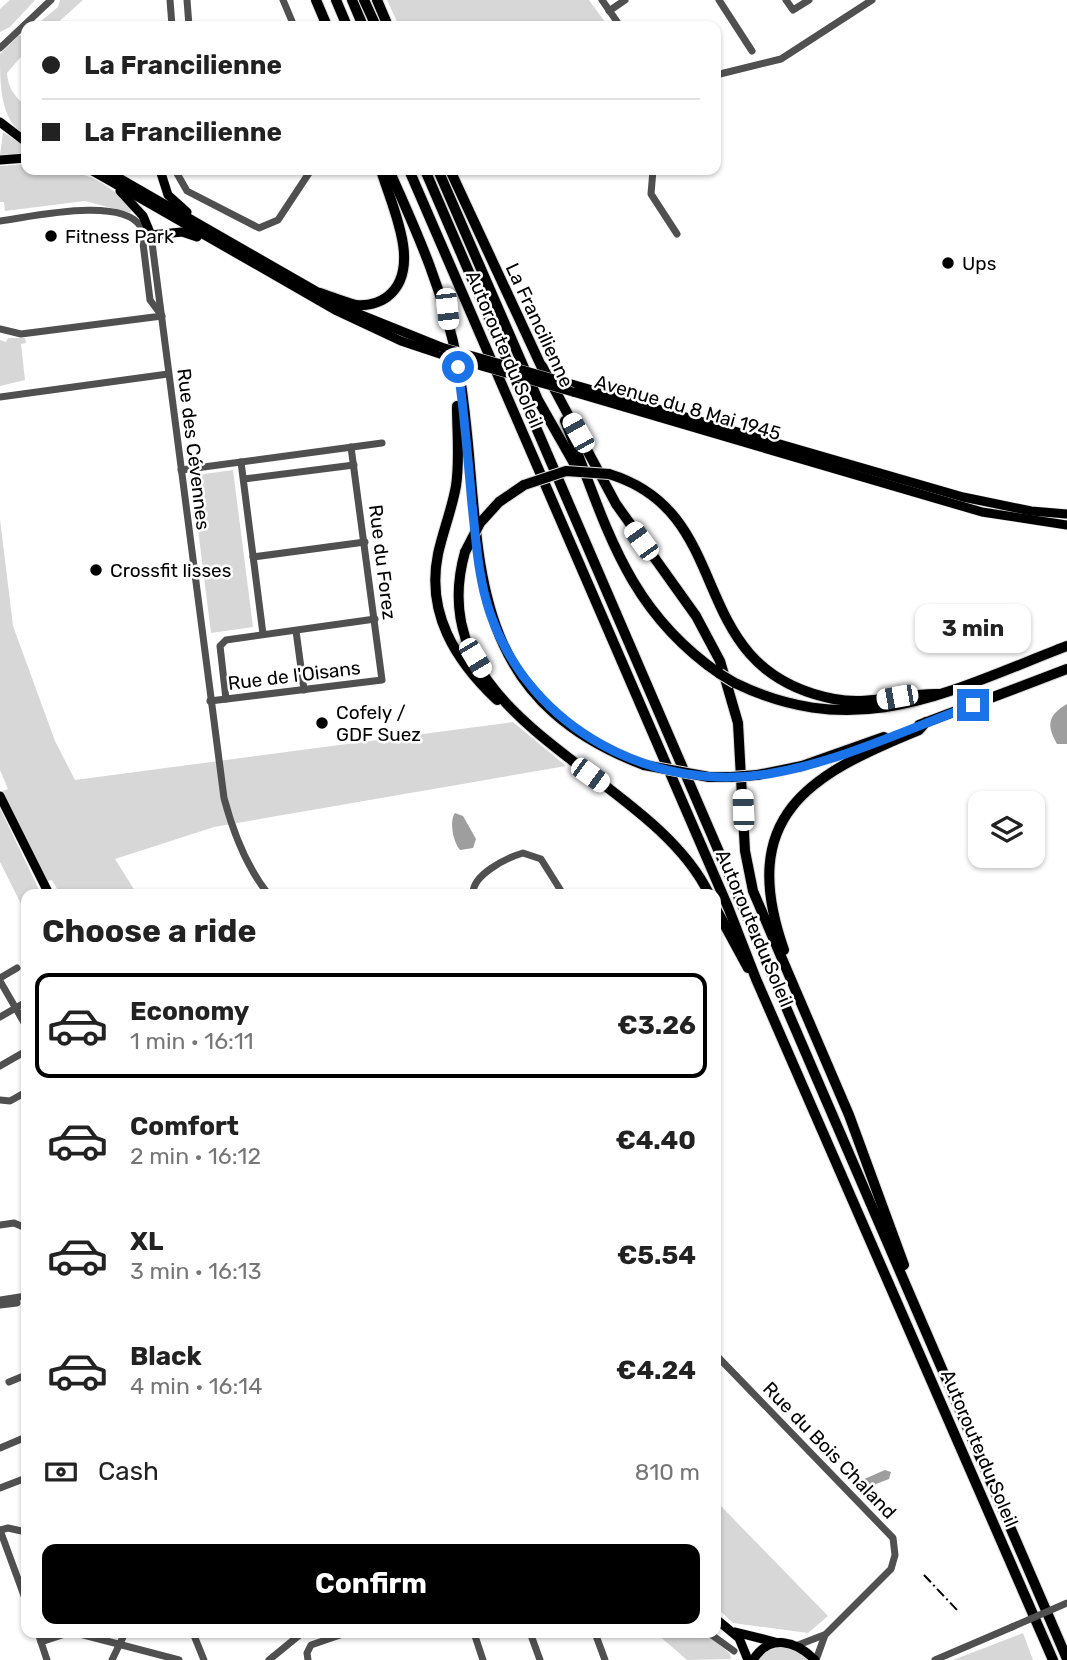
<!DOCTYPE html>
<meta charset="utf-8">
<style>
:root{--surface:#fff;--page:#f2f2f2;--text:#222;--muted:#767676;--line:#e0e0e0;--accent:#000}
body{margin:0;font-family:Rubik,sans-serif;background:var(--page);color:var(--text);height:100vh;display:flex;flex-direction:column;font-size:26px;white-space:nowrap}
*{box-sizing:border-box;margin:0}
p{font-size:23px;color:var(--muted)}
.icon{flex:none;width:38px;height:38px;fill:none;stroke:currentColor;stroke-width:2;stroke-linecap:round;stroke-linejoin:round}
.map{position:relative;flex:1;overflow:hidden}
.sheet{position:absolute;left:21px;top:889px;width:700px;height:749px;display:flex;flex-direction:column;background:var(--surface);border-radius:14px;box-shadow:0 2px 5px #0004}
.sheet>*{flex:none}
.banner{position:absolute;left:21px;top:21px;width:700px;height:154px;border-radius:14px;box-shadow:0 2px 5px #0004;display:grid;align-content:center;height:154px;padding:0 21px;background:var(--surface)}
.buttons{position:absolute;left:968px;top:791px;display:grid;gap:14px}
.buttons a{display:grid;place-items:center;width:77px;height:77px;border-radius:14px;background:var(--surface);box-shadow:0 2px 5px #0004;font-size:35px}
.end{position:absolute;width:32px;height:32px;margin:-16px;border:9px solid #1a73e8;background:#fff;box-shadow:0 0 0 4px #fff}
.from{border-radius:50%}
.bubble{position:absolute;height:49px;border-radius:14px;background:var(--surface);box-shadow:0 2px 5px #0004;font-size:23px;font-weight:700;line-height:49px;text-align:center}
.car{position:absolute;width:21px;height:42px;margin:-21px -10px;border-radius:9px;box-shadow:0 0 5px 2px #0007;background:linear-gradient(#fff 24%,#345 0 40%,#fff 0 76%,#345 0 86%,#fff 0)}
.banner b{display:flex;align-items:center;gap:24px;height:66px;font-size:26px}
.banner b+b{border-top:2px solid var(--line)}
.banner i{width:18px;height:18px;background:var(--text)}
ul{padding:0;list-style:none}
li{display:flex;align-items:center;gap:21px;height:105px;margin:0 14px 10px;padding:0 7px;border:4px solid transparent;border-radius:14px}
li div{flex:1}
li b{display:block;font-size:26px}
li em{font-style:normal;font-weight:700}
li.current{border-color:var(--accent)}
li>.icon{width:63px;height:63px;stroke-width:1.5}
h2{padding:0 21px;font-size:32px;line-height:84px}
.pay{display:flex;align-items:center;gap:18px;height:77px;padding:0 21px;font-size:26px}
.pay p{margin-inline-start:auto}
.action{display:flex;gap:14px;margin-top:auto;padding:14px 21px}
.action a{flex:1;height:80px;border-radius:14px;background:var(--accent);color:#fff;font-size:28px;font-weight:700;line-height:80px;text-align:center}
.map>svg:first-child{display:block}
.green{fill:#d7d7d7}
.water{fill:#9e9e9e}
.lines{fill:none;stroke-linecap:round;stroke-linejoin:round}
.major-casing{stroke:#dbdbdb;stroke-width:10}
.highway-casing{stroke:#dbdbdb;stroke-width:12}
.minor{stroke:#505050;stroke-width:7}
.major{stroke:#000;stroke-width:9}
.highway{stroke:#000;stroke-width:10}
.rail{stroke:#000;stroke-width:2;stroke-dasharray:10 3.5 2 3.5;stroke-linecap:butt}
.major-bridge-casing{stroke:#dbdbdb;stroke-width:10;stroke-linecap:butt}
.highway-bridge-casing{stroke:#dbdbdb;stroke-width:12;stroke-linecap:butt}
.minor-bridge{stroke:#505050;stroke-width:7}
.major-bridge{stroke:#000;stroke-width:9}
.highway-bridge{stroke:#000;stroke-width:10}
.route{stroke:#1a73e8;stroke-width:9}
.poi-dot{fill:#000;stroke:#fff;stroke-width:2.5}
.labels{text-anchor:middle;stroke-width:5;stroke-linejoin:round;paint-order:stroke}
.poi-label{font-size:19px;fill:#000;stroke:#fff;text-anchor:start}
.street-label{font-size:19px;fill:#000;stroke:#fff}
</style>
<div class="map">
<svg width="1067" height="1660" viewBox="0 0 1067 1660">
<rect width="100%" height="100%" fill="#fff"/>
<g class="green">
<polygon points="10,0 35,0 10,27 0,32 0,9"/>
<polygon points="60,0 83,0 54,26 35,26 58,7"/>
<polygon points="387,0 589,0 608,26 399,26"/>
<path d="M 26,34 L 26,51 L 7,73 C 8,88 15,97 26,106 L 26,136 C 0,121 0,85 0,54 L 18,36 Z"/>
<polygon points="3,132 26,147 26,154 0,155"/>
<path d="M 26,164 L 26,170 C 76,170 97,171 133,209 L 130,213 L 85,201 L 5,211 L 4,202 L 0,202 L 0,166 Z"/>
<polygon points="8,338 25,338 26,343 21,344 25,380 0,386 0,340 6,342"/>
<polygon points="233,470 253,627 211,633 192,481 197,475"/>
<polygon points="0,519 13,626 55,741 75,780 513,722 566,766 214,827 115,859 137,894 60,894 52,880 44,882 0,792 8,789 0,770"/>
<polygon points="0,808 41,894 26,894 26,914 0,862"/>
<polygon points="716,1501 828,1616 808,1633 733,1623 716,1607"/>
<polygon points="656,1633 706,1633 730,1654 731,1659 687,1660"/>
<polygon points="1023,1633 1033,1660 953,1660"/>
<polygon points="782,1646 796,1649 809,1660 758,1660 767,1651"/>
</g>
<g class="water">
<path d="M 1067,704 L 1067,744 L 1057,744 C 1046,725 1048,715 1067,704 Z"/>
<path d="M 455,813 L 463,816 L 476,839 L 473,848 L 460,850 C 453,842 449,821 455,813 Z"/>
<polygon points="885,1470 891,1472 889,1479 876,1484 868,1495 860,1492 858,1486 862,1480"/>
</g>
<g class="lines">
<defs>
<g id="major">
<polyline points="0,122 26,142"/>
<polyline points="0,160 26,158"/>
<polyline points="91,170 337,311 401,341 443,355"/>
<polyline points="105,170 349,310 441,347"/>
<polyline points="120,170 140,170"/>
<polyline points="160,170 168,195 187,212"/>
<polyline points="120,191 143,216 151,235 182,232 197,237"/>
<polyline points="568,383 963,497 1031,511 1067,514"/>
<polyline points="573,392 982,512 1067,525"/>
<polyline points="0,796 49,894"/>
<polyline points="716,1619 739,1638 748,1660"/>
<polyline points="735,1632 775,1642"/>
<path d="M 753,1660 C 770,1633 796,1641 815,1660"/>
</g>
<g id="highway">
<polyline points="316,0 327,26"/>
<polyline points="336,0 347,26"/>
<polyline points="352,0 363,26"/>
<polyline points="364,0 376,26"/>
<polyline points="377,0 388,26"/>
<path d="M 389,170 C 418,234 445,295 458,365 C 488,531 445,690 644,765"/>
<polyline points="409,170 728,907 756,979 1053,1660"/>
<polyline points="425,170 1067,1659"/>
<polyline points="438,170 538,400 579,472"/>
<polyline points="450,170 543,370"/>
<path d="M 320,293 C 332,297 344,302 356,305 C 367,306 379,303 387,297 C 424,269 391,205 381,170"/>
<polyline points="542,366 616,504 696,616 720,661 738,723 745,851 753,891 849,1115 904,1265"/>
<path d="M 457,406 C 457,432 460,460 456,486 C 452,509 443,531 438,554 C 426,613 455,660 497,700"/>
<path d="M 565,421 C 606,523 624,608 720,674"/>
<path d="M 609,474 C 741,514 680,669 834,699 C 869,706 903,693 939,694"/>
<polyline points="480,523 499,502 524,485"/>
<path d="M 465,552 C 417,722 650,771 709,894"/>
<path d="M 735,683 C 859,743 950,691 1067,646"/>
<polyline points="919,725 1067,669"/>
<polyline points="757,775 802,766 884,737"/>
<polyline points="709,777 731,777"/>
<polyline points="716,909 748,968"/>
<path d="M 784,950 C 737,816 808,775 919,730 L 926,722"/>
</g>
</defs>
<use href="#major" class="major-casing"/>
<use href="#highway" class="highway-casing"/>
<g class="minor">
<polyline points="170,0 172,26"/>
<polyline points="187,0 189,26"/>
<polyline points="283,0 294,26"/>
<polyline points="602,0 620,26"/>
<polyline points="719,0 752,51"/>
<polyline points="786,0 793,10 809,0"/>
<polyline points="609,11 625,0"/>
<polyline points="0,48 51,0"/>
<polyline points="716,75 781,59 872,0"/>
<polyline points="175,170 187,191 259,228 278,220 311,170"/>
<polyline points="653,170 651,194 677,234"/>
<path d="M 0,221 C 31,217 122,196 141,227 L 150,300 L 162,316 L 21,334 L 0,329"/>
<path d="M 151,235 L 224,798 C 233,832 246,866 268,894"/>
<polyline points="0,397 168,374"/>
<polyline points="241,462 263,634"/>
<polyline points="181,470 382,443"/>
<polyline points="244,479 354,465"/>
<polyline points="253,557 365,542"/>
<polyline points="296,631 304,690"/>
<polyline points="226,699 220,646 226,640 375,619"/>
<polyline points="210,701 382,680 351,447"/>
<path d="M 473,894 C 472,875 506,858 523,853 L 541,859 L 563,894"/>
<polyline points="0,978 17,968"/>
<polyline points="0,981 26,1026"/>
<polyline points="0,1017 26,1002"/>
<polyline points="0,1066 26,1051"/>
<polyline points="0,1100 10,1101 26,1092"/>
<polyline points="0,1225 14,1223 26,1228"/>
<polyline points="0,1300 26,1296"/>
<polyline points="0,1305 17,1303"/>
<polyline points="716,1355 893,1538 895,1555 891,1569 825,1635 816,1660"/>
<polyline points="9,1382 26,1375"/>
<polyline points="0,1448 26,1437"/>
<polyline points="0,1488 26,1478"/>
<polyline points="0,1530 26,1601"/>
<polyline points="0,1530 8,1528 26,1532"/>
<polyline points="38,1633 47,1660"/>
<polyline points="76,1633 179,1660"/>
<polyline points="193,1633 204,1660"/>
<polyline points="474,1633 483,1660"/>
<polyline points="595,1633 605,1660"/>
<polyline points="709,1633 734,1651"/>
<polyline points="532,1638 540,1660"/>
<polyline points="41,1642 68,1633"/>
<polyline points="798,1645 824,1635"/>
<polyline points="112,1660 125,1633"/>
<polyline points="269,1660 302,1633"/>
<polyline points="308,1660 307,1653 311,1645 346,1633"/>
<polyline points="935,1660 1012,1627"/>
</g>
<use href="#major" class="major"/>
<use href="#highway" class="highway"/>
<polyline class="rail" points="924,1575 958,1611"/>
<defs>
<g id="major-bridge">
<polyline points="441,347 568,383"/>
<polyline points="443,355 573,392"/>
</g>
<g id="highway-bridge">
<polyline points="524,485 566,471 609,474"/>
<polyline points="465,552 480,523"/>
<polyline points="720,674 735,683"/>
<polyline points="644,765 709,777"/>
<polyline points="731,777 757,775"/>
</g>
</defs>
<use href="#major-bridge" class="major-bridge-casing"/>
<use href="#highway-bridge" class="highway-bridge-casing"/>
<polyline class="minor-bridge" points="1012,1627 1067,1603"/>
<use href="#major-bridge" class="major-bridge"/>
<use href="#highway-bridge" class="highway-bridge"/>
</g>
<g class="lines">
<path class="route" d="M 458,367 C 464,413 468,458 472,504 C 476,540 478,578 490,613 C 530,729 654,795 773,773 C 841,761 908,729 973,705"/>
</g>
<g class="poi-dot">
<circle cx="51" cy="236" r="7"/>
<circle cx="948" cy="263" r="7"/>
<circle cx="96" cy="570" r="7"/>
<circle cx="322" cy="723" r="7"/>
</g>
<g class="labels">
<g class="poi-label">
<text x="65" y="243">Fitness Park</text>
<text x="962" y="270">Ups</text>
<text x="110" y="577">Crossfit lisses</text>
<text x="336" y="719">Cofely /<tspan x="336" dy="22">GDF Suez</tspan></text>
</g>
<g class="street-label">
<text transform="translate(540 325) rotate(65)" y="7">La Francilienne</text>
<text transform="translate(505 349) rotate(67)" y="7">Autoroute du Soleil</text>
<text transform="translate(688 407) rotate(16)" y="7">Avenue du 8 Mai 1945</text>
<text transform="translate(194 449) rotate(83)" y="7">Rue des Cévennes</text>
<text transform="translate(383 562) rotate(83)" y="7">Rue du Forez</text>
<text transform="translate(294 675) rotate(-7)" y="7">Rue de l'Oisans</text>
<text transform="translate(755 928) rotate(67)" y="7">Autoroute du Soleil</text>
<text transform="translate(980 1448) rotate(67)" y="7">Autoroute du Soleil</text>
<text transform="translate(830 1450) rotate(46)" y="7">Rue du Bois Chaland</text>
</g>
</g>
</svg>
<div class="buttons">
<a><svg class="icon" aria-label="layers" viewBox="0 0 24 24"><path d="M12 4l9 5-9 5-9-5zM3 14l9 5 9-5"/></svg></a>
</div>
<i class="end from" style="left:458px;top:367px"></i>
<i class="end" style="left:973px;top:705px"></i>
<div class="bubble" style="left:915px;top:604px;width:116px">3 min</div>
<i class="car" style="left:447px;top:309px;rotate:174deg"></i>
<i class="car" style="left:578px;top:433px;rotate:331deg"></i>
<i class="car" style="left:641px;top:541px;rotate:324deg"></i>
<i class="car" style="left:475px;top:658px;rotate:149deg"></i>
<i class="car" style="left:897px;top:697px;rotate:260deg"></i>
<i class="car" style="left:590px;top:775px;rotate:126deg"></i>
<i class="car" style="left:743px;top:810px;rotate:358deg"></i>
<div class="banner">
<b><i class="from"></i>La Francilienne</b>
<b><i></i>La Francilienne</b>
</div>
<section class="sheet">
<h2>Choose a ride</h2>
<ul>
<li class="current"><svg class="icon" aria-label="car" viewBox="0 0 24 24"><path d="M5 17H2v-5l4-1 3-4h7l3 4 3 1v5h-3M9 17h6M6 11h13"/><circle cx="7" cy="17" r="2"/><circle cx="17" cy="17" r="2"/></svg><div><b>Economy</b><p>1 min · 16:11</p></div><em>€3.26</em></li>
<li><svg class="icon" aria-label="car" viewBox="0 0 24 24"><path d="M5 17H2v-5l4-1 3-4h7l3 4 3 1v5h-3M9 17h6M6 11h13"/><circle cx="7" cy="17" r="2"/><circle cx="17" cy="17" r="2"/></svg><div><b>Comfort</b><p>2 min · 16:12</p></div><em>€4.40</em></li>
<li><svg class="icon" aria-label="car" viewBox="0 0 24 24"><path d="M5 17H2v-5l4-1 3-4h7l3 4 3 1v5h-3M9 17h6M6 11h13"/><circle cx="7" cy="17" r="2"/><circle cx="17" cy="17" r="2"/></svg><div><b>XL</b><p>3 min · 16:13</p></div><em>€5.54</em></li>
<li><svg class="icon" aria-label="car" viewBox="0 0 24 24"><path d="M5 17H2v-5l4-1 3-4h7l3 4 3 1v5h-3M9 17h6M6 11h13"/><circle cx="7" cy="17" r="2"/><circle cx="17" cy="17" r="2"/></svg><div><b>Black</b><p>4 min · 16:14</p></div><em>€4.24</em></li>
</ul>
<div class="pay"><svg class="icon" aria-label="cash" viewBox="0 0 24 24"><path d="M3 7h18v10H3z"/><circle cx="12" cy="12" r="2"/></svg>Cash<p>810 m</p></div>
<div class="action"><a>Confirm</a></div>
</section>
</div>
